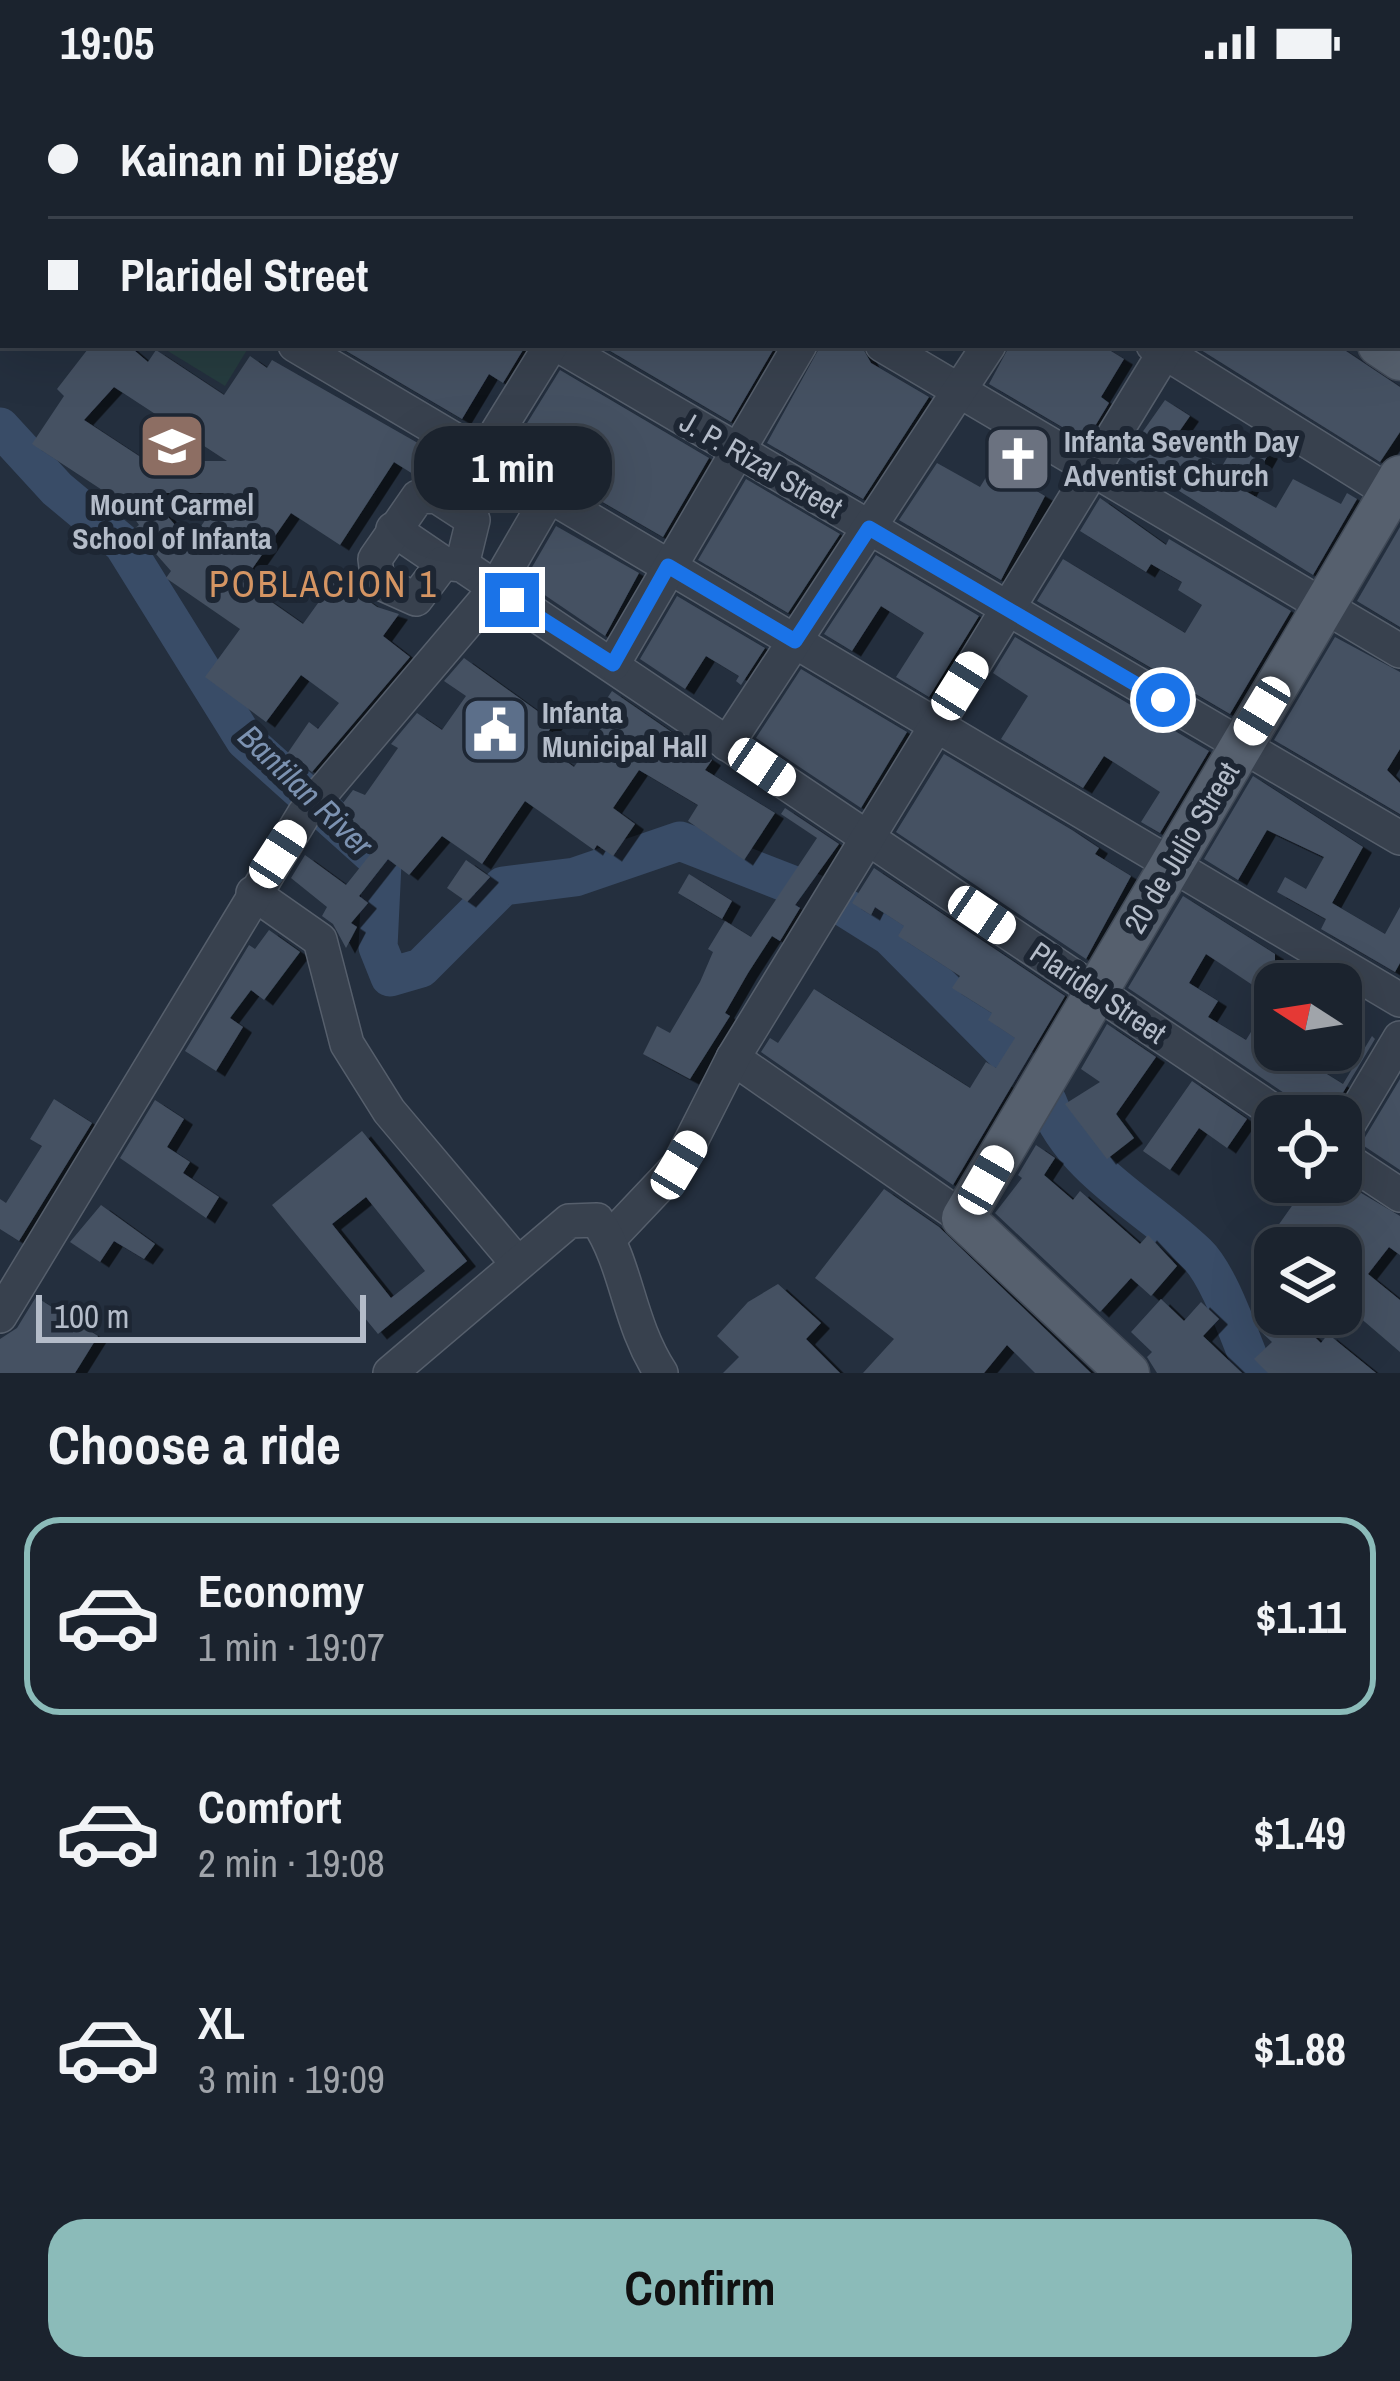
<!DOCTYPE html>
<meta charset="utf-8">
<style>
:root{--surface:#1b232e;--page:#242b36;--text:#f1f3f6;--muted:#a0a4aa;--line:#39404a;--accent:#8bbbb9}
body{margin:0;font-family:"Archivo Narrow",sans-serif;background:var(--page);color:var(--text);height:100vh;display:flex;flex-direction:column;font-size:45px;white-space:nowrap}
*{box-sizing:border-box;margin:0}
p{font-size:39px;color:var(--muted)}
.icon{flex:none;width:66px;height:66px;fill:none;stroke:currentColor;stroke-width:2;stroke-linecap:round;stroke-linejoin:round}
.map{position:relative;height:1289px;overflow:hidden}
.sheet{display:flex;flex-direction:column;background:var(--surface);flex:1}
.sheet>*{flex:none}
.top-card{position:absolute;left:0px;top:0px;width:1401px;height:264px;box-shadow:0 12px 48px #0002,0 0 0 3px var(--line);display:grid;align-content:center;height:264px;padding:0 48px;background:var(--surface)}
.needle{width:78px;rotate:282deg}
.fabs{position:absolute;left:1254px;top:879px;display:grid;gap:24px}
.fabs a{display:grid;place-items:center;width:108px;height:108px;border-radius:24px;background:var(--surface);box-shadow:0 12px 48px #0002,0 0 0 3px var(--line);font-size:60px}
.scale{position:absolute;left:36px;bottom:30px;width:330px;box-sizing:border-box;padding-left:12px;border:6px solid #b4bcc9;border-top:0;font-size:33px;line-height:42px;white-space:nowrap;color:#b4bcc9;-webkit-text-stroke:9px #1d2633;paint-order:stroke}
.end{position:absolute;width:54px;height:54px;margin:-27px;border:15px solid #1a73e8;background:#fff;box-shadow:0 0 0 6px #fff}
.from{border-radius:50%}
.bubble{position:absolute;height:84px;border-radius:36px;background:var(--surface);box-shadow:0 12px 48px #0002,0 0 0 3px var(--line);font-size:39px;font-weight:700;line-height:84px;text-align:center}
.car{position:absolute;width:36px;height:72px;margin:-36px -18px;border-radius:15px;box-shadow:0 0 9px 3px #0007;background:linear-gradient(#fff 24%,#345 0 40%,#fff 0 76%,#345 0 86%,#fff 0)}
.top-card b{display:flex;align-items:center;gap:42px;height:114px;font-size:45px}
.top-card b+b{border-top:3px solid var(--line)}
.top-card i{width:30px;height:30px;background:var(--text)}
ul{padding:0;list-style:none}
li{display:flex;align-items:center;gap:36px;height:198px;margin:0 24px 18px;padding:0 24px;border:6px solid transparent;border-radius:36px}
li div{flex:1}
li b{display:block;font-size:45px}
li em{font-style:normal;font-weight:700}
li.on{border-color:var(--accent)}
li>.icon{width:108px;height:108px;stroke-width:1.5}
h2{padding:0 48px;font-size:54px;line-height:144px}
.primary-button{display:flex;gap:24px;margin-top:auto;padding:24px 48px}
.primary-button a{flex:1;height:138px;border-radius:36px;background:var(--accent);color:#111;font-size:48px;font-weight:700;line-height:138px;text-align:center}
.status{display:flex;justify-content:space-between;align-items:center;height:84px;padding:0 60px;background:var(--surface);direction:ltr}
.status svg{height:33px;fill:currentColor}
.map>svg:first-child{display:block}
.green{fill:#263c3f}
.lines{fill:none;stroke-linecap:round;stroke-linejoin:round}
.river{stroke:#394c67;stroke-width:39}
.building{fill:#455162;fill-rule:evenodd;filter:url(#shadow)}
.minor-casing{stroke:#565f6c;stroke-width:36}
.major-casing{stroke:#414a57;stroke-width:45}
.minor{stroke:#38414e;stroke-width:33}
.major{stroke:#56606e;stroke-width:42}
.route{stroke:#1a73e8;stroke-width:15}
.labels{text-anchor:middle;stroke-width:12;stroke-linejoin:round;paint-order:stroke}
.poi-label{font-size:30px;font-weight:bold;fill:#b4bcc9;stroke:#1d2633;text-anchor:start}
.street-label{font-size:30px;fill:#b4bcc9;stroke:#1d2633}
.water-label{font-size:33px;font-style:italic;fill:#7c92b1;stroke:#1d2633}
.quarter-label{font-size:36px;letter-spacing:3px;fill:#d59563;stroke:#1d2633}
</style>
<div class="status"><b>19:05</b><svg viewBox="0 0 49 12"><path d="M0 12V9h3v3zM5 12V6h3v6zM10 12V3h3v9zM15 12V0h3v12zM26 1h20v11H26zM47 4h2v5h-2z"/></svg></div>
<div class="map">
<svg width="1400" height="1289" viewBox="0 0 1400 1289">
<defs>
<filter id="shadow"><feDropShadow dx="9" dy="5.5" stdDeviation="0" flood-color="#0009"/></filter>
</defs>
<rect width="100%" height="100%" fill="#242f3e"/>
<polygon class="green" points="158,261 250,261 225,302"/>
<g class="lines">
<g class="river">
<polyline points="0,343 57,405 123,460 245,656 382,779 378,863 390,893 421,884 503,802 575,793 680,757 836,818 890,852 1030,993"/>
<path d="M 1047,1017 C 1073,1086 1146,1121 1197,1170 C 1220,1192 1241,1258 1255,1289"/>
</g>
</g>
<g class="building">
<path d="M 91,261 L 128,261 L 148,278 L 156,266 L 224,311 L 250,272 L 267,284 L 272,276 L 453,379 L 444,393 L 416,392 L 394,378 L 340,461 L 291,429 L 243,498 L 303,540 L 336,494 L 377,523 L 399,530 L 383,552 L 410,573 L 312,688 L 287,670 L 309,638 L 318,645 L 339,619 L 301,591 L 266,638 L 205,593 L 240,545 L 166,494 L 171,487 L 134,445 L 139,441 L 125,421 L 32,360 L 64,312 L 57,305 ZM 114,303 L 227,377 L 173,377 L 165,389 L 84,336 ZM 147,409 L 224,409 L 190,458 Z"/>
<polygon points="336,261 526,261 503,299 489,290 462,335"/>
<polygon points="600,261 776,261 731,338"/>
<polygon points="821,261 861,261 871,279 929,313 863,415 767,359"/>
<polygon points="1010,261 1101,261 1124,275 1101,313 1109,319 1086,357 989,300"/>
<polygon points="1193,261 1337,261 1400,303 1400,348 1380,378"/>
<polygon points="560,286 709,374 663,453 511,365"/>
<polygon points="1165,316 1190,332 1174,355 1221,384 1239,353 1269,369 1247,408 1276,424 1293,395 1341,420 1347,409 1357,415 1313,491 1125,373"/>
<polygon points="1006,361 1035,379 1023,399 1045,412 1001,496 899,436 937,379 980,403"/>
<polygon points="746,395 840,450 788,529 698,476"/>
<polygon points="1100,414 1166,461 1169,455 1291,527 1230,630 1037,517 1063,475 1185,549 1202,521 1178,506 1182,498 1151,480 1146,488 1080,447"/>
<polygon points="556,442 639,489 605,552 524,497"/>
<polygon points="1400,443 1400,543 1357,517"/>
<polygon points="876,471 979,532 929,613 896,593 924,549 881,522 852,567 824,550"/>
<polygon points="677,512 765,564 741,601 736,597 739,592 706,572 685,605 640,575"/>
<polygon points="1015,553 1209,667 1160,749 1141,738 1160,708 1104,672 1083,704 1001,655 1028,612 993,589"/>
<polygon points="1335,553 1400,588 1400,665 1387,686 1400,699 1400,730 1274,656"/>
<polygon points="464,574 554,639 541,659 574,683 601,644 592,637 612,607 712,676 705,686 775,729 744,776 688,737 698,721 639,686 613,724 635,740 613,772 597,761 594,766 525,717 482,780 442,752 409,791 388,775 359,812 368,819 351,839 357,843 346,864 333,840 322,832 327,823 291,794 305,771 346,801 377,762 337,727 353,706 365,711 398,664 391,660 417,629 442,646 466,612 444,597"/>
<polygon points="801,585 907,648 861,724 756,654"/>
<polygon points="944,670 1072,746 1099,764 1095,770 1131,792 1086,875 896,748"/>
<polygon points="1253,692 1363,763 1332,819 1385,850 1400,823 1400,879 1395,888 1321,845 1326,835 1277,808 1285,793 1306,805 1324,773 1267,746 1238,796 1204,775"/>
<polygon points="785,724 839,760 795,821 800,824 780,857 772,852 748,889 725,929 730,932 690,995 643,970 657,942 670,949 700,898 713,868 708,865 725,837 751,853 817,754 781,730"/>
<polygon points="466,776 490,793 467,818 447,804"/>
<polygon points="874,784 1065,912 953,1101 761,968 770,954 778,959 814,905 970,1004 986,978 996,984 1015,954 988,936 992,929 952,904 960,892 898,852 904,842 875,823 871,831 852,819"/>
<polygon points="689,790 732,817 722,835 678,809"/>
<path d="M 1183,812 L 1275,870 L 1275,966 L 1288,966 L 1343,1000 L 1372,952 L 1375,955 L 1329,1032 L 1302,1032 L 1293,1015 L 1128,904 ZM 1206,870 L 1272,914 L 1246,956 L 1208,933 L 1218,917 L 1189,899 Z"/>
<polygon points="269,846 300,868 264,916 251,906 230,934 243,943 216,987 185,967 249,861 255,865"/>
<polygon points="1107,940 1156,973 1116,1030 1134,1054 1107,1075 1065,1020 1100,998 1081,985"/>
<polygon points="1400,995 1400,1086 1361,1060"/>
<polygon points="1192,997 1247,1035 1227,1064 1199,1044 1170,1086 1143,1067"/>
<polygon points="54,1015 92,1039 19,1157 0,1145 0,1115 6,1119 42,1062 30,1055"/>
<polygon points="155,1016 184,1035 167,1063 190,1078 183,1089 219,1113 206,1134 120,1074"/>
<path d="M 362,1047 L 467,1177 L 378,1250 L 272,1121 ZM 366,1113 L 425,1187 L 391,1214 L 332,1140 Z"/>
<polygon points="1275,1058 1275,1098 1341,1097 1400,1132 1400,1171 1389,1163 1368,1190 1400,1216 1400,1268 1344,1220 1356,1206 1341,1194 1341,1164 1285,1164 1270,1153 1294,1119 1253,1089"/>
<polygon points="1036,1061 1055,1074 1044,1091 1073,1116 1080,1107 1140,1160 1148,1151 1177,1182 1151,1212 1131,1194 1100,1228 995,1129 1022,1094 1018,1091"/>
<polygon points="884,1105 939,1143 1091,1289 1035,1289 1007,1261 984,1289 863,1289 894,1255 815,1194"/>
<polygon points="101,1121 155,1160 144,1175 114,1157 100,1178 70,1158"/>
<polygon points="778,1200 821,1239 806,1255 840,1289 723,1289 739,1273 717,1252 748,1218"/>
<polygon points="36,1213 98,1252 75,1289 0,1289 0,1255 17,1244"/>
<polygon points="1161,1215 1184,1237 1201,1218 1219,1235 1203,1252 1242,1289 1157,1289 1147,1273 1152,1268 1131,1248"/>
<polygon points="1272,1230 1290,1230 1321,1259 1328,1250 1376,1289 1268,1289 1254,1275 1272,1258 1258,1245"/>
</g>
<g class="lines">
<defs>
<g id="minor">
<polyline points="111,0 116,3"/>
<polyline points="429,0 435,3"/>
<polyline points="734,0 739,3"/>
<polyline points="1266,0 1270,3"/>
<polyline points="1374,0 1375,3"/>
<polyline points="260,3 262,0"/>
<polyline points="467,3 469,0"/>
<polyline points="952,3 953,0"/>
<polyline points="295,261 1400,916"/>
<polyline points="558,261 1400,754"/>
<polyline points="882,261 1400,567"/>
<polyline points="1153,261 1391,409"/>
<polyline points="452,421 551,261"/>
<polyline points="393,445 443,479 462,481 1281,1032"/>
<polyline points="443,479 416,515 378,498 375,475 418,413 436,412 473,436 462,481"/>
<polyline points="613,580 800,261"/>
<polyline points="727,660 989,261"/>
<polyline points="253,809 320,856 347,960 389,1027 518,1180"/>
<polyline points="733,974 963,1134"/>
<polyline points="1341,1053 1400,954"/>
<polyline points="1341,1072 1400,1111"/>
<polyline points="609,1155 679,1081 733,974 1169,261"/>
<polyline points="0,1232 304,730 495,505 549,412"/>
<path d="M 390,1289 L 569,1137 L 597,1136 C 628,1183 627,1236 661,1289"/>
</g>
<g id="major">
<polyline points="977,0 982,3"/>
<polyline points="1379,261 1400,275"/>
<polyline points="1128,1289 963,1134 1400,393"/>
</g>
</defs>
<use href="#minor" class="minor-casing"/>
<use href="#major" class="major-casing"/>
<use href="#minor" class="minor"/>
<use href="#major" class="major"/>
</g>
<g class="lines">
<polyline class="route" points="512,516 613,580 668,482 795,557 869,444 1163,616"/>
</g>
<defs>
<symbol id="school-square" viewBox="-11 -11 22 22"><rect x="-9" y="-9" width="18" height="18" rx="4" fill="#8d6e63" stroke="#1d2633"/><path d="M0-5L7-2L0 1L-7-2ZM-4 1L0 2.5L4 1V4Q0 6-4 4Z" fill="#fff"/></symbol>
<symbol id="church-square" viewBox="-11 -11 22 22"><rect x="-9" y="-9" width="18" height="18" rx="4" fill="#6b7280" stroke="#1d2633"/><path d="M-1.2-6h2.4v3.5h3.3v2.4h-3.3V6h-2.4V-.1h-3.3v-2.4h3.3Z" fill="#fff"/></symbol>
<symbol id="civic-square" viewBox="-11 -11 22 22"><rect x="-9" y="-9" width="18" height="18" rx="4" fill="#5c6f8a" stroke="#1d2633"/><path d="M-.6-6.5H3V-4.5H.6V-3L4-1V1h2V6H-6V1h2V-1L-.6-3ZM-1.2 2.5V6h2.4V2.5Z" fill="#fff"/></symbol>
</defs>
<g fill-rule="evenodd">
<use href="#school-square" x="134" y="324" width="76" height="76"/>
<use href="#church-square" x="980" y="337" width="76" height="76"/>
<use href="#civic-square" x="457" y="608" width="76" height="76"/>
</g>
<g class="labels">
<g class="poi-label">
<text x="1064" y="368">Infanta Seventh Day<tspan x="1064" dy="34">Adventist Church</tspan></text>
<text x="172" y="431" text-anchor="middle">Mount Carmel<tspan x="172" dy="34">School of Infanta</tspan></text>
<text x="542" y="639">Infanta<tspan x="542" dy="34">Municipal Hall</tspan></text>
</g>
<g class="street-label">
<text transform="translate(761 381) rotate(30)" y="10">J. P. Rizal Street</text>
<text transform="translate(1182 764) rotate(-59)" y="10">20 de Julio Street</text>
<text transform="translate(1098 909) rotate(34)" y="10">Plaridel Street</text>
</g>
<g class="water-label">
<text transform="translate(306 706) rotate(44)" y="12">Bantilan River</text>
</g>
<g class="quarter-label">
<text x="324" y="513">POBLACION 1</text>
</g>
</g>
</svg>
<div class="fabs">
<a><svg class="needle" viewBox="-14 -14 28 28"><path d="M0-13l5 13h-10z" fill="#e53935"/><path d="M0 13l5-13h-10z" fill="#a0a4aa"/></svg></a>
<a><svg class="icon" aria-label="locate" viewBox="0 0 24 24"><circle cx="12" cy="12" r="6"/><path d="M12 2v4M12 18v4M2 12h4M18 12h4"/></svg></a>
<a><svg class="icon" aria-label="layers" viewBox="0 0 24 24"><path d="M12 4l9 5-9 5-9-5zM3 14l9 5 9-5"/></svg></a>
</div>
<div class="scale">100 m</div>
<i class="end from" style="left:1163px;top:616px"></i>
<i class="end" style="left:512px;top:516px"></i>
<div class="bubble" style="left:414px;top:342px;width:198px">1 min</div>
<i class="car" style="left:960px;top:602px;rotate:32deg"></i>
<i class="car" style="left:1262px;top:627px;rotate:211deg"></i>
<i class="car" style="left:762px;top:683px;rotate:124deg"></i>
<i class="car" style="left:278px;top:770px;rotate:33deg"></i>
<i class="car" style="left:982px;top:831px;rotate:124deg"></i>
<i class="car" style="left:679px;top:1081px;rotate:31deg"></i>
<i class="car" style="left:986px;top:1096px;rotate:30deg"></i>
<div class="top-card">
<b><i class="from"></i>Kainan ni Diggy</b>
<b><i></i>Plaridel Street</b>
</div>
</div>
<section class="sheet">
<h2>Choose a ride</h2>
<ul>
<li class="on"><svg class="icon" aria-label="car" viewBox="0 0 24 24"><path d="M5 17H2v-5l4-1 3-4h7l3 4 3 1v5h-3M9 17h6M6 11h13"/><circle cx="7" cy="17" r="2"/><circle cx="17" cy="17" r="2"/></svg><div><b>Economy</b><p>1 min · 19:07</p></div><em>$1.11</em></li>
<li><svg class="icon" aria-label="car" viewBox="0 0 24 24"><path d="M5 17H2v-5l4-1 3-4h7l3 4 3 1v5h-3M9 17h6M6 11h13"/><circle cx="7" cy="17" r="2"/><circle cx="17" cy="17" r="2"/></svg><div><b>Comfort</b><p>2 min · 19:08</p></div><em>$1.49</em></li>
<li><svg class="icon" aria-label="car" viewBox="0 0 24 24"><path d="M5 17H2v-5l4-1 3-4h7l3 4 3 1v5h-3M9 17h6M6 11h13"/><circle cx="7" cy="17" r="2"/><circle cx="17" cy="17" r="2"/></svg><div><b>XL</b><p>3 min · 19:09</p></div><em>$1.88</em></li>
</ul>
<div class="primary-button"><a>Confirm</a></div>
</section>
